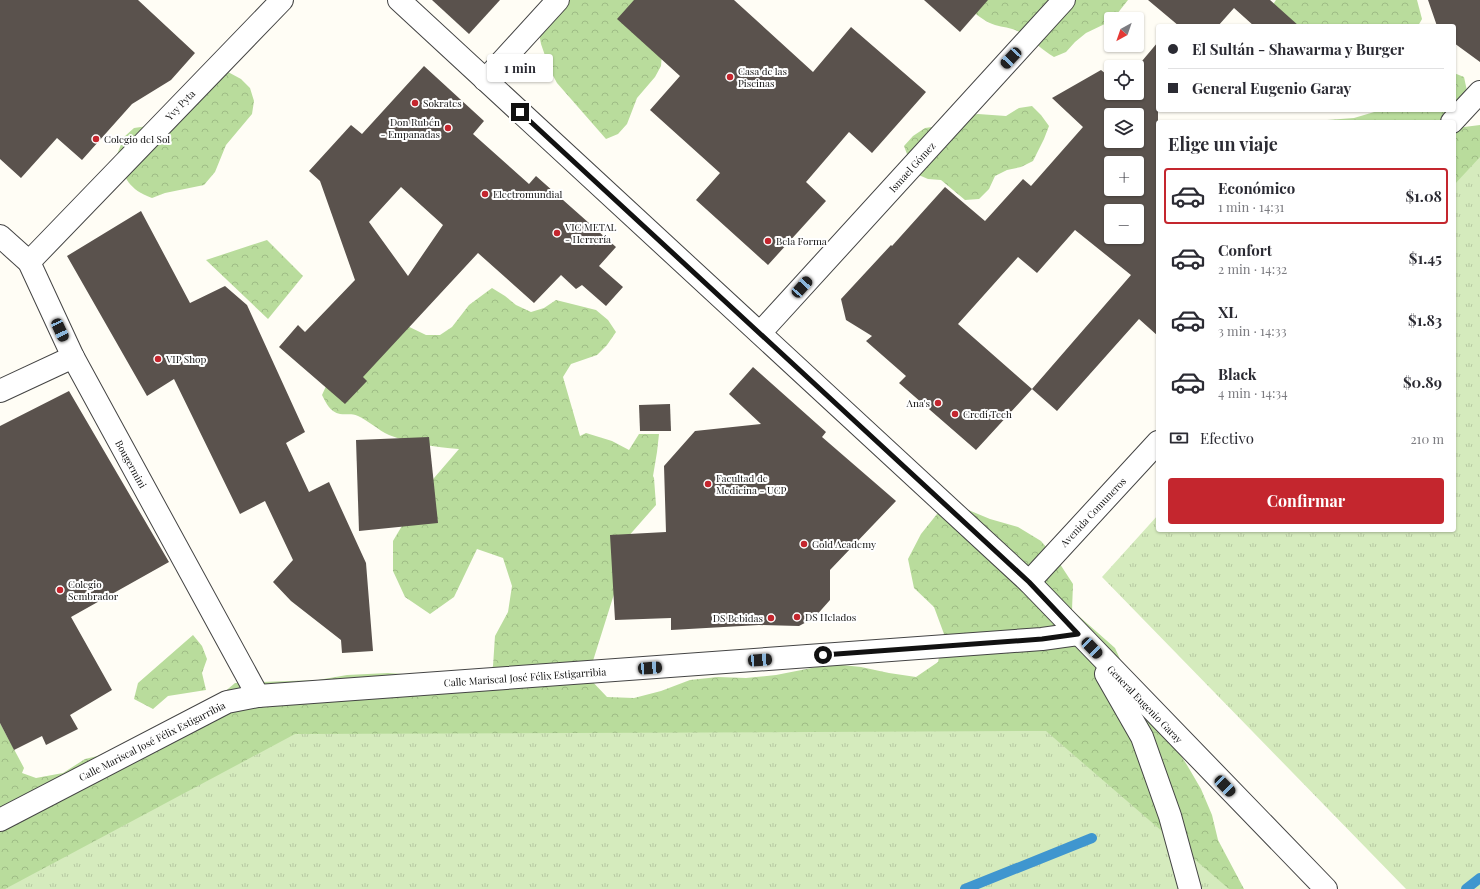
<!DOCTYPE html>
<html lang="es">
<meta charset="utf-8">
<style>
:root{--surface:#fff;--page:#f2f2f3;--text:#2b2b33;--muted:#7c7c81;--line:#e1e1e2;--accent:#c4262e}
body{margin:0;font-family:"Playfair Display",serif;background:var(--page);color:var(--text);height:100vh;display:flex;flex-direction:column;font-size:15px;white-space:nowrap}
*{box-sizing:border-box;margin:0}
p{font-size:13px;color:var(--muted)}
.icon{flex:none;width:22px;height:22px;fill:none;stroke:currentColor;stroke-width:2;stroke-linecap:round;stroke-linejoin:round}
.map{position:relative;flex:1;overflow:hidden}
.panel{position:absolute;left:1156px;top:120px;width:300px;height:412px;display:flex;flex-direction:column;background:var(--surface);border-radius:4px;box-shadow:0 1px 3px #0004}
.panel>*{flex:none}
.guide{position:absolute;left:1156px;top:24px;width:300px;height:88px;border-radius:4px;box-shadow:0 1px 3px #0004;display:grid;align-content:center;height:88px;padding:0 12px;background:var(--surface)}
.needle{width:26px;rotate:220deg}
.tools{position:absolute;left:1104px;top:12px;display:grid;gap:8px}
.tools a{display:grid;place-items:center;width:40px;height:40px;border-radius:4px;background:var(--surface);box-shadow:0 1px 3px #0004;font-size:20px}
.end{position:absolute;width:18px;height:18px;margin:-9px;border:5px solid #111;background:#fff;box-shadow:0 0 0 2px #fff}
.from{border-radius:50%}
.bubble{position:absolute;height:28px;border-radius:4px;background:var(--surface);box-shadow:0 1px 3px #0004;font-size:13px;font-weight:700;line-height:28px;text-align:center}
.car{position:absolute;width:12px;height:24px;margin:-12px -6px;border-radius:5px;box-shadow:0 0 3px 1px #0007;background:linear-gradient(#222 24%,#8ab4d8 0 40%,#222 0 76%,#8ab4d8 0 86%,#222 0)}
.guide b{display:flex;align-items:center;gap:14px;height:38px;font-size:15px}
.guide b+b{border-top:1px solid var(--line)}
.guide i{width:10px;height:10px;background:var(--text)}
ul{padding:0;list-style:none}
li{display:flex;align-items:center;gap:12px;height:56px;margin:0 8px 6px;padding:0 4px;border:2px solid transparent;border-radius:4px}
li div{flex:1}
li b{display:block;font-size:15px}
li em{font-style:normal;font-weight:700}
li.selected{border-color:var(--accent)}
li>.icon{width:36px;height:36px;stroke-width:1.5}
h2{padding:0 12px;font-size:18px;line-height:48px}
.pay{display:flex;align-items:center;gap:10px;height:44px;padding:0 12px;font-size:15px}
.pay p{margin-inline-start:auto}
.primary-button{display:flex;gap:8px;margin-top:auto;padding:8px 12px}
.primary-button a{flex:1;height:46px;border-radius:4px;background:var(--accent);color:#fff;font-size:16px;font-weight:700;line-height:46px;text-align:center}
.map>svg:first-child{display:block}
.forest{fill:url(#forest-crowns)}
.park{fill:url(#park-tufts)}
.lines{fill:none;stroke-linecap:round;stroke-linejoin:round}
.stream{stroke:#3f96cf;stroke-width:10}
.building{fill:#5a524d;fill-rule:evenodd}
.minor-casing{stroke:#444;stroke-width:24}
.minor{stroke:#fff;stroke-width:22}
.route{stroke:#111;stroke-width:5}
.poi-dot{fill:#c4262e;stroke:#fff;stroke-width:1.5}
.labels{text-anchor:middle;stroke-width:4;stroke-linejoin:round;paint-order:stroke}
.poi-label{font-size:10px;fill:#111;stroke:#fff;text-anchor:start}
.street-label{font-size:10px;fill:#111;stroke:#fff}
</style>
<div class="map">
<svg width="1480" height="889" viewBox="0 0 1480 889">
<defs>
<pattern id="forest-crowns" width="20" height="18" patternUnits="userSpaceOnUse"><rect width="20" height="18" fill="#b9dc9c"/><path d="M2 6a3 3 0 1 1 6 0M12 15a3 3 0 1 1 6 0" fill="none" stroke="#9ebc85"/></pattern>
<pattern id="park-tufts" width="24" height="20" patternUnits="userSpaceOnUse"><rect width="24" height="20" fill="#d5ebbd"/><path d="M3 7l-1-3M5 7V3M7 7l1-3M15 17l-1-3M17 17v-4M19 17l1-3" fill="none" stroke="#b6c8a1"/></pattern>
</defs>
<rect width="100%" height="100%" fill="#fffdf5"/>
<g class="forest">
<polygon points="544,0 648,0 662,53 661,66 655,77 637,98 627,124 618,134 606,139 557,83 550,70 541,44 536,16"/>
<path d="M 972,0 L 1128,0 L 1113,19 L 1111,19 L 1111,21 L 1086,33 L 1075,42 L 1066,52 L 1054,57 C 1042,50 1033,40 1021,33 C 1012,27 1004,28 995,25 C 986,22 980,17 973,12 Z"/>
<polygon points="1276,0 1417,0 1422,19 1418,26 1269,26 1274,3"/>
<path d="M 214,71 L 228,72 L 241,79 L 250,88 L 254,101 L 252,114 L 226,145 L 215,172 L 204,185 L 165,193 L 152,198 C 128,189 126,179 116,157 L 124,137 L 134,128 L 148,126 Z"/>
<polygon points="1454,73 1464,77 1470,105 1456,128 1480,125 1480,211 1454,215 1454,122 1325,122 1327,120 1354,118 1381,110 1454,110"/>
<polygon points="1032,106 1041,115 1049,126 1044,139 1033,161 1021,167 1007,170 995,176 989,189 979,199 965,200 941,180 928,179 914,173 904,146 913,136 925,128 939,126 965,116 978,114 1006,116 1019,108"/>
<polygon points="267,240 303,276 268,319 206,260"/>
<path d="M 492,288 L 505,296 L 516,305 L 531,312 L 544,308 L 556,300 L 596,310 L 608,320 L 616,332 L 607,345 L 597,355 L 571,364 L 563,377 L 580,436 L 586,433 L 612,441 L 629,450 L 639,434 L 659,434 L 657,452 L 653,476 L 654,478 L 656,505 L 619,547 L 615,591 L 592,664 L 589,678 L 607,697 L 634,698 L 661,691 L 690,680 L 718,677 L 746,678 L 776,675 L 832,664 L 861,667 L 889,673 L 916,677 L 938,662 L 944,634 L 934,607 L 914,588 L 908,559 L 921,534 L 937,514 L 966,509 L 990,519 L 1018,527 L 1041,541 L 1058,561 L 1073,584 L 1072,610 L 1115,648 L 1125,670 L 1187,765 L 1201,789 L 1212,815 L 1218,840 L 1244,889 L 0,889 L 0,723 L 24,768 L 22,773 L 36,778 L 63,773 L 85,759 L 114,752 L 215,700 L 235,683 L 318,680 L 347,675 L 388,673 L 403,674 L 428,680 L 480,688 L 493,666 L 495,636 L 508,612 L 512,586 L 503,558 L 477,549 L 454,597 L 430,614 L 405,597 L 393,571 L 393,541 L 422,492 L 459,449 C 435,447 411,444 389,435 C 378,430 369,421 358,416 C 351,413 347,415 340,414 C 330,412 326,403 322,395 L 328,382 L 397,321 L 426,335 L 440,335 L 452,327 L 469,305 Z"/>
<polygon points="193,635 202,646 207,659 202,673 206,690 168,696 153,709 134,699 138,683"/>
</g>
<g class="park">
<polygon points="1480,157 1480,889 1406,889 1102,577 1158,515 1158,530 1454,530 1454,185"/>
<polygon points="1046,731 1229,889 5,889 295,734"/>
</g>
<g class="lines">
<g class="stream">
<polyline points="965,889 1092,838"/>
<polyline points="1466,889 1480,878"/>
</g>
</g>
<g class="building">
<polygon points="0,0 138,0 195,53 171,80 132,104 82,160 57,138 21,178 0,159"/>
<polygon points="432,0 500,0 469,34"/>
<polygon points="634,0 734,0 813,72 851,27 926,92 872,153 849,132 806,182 826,201 768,265 696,200 720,173 650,110 680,76 617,19"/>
<polygon points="924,0 988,0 960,32"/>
<polygon points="1148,0 1270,0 1299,26 1254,26 1234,8 1218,26 1179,26"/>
<polygon points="1428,0 1480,0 1480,62 1454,43 1454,26 1437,26"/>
<path d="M 1158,42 L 1158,336 L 1139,319 L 1057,411 L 1032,389 L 976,450 L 899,383 L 906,376 L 866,341 L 872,336 L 846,320 L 841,299 L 891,245 L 892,246 L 945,187 L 985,221 L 1023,179 L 1031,186 L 1083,127 L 1052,98 L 1101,70 L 1111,78 L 1111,93 L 1137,93 L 1137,67 ZM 1111,115 L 1137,115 L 1137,141 L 1111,141 ZM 1111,163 L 1137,163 L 1137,189 L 1111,189 ZM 1111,211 L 1137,211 L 1137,237 L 1111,237 ZM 1075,230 L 1131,275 L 1032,389 L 958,324 L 1018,257 L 1037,273 Z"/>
<path d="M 424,66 L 484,121 L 473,134 L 529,184 L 536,176 L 616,247 L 599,266 L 623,287 L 606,306 L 582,285 L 576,289 L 561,275 L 534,303 L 478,253 L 363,377 L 367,381 L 345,404 L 279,347 L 298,325 L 305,332 L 355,280 L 320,181 L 309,171 L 351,125 L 362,134 ZM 401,187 L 443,225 L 408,276 L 369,222 Z"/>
<polygon points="141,211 190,303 225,286 247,305 305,432 286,443 309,492 329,482 366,563 373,651 342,653 341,640 291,601 273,582 293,560 265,501 240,514 174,379 147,396 67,256"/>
<polygon points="753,367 826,432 822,437 896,501 830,570 830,600 814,618 799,626 759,625 671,630 671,618 615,620 610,535 666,532 664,466 695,431 761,424 729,394"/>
<polygon points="69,391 169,562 71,617 112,690 70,715 78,729 46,745 42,736 14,750 0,723 0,426"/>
<polygon points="670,404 671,431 640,431 639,405"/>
<polygon points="429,437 438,523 359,531 356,440"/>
</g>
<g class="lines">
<defs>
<g id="minor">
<polyline points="399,0 1029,582 1326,889"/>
<polyline points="485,80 558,0"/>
<polyline points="1452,122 1480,92"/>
<polyline points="0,236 29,262 73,357 258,696"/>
<polyline points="29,262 282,0"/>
<polyline points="760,333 1064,0"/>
<polyline points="0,391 73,357"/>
<polyline points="1029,582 1158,442"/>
<polyline points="1106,674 1142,737 1170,816 1190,889"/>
<polyline points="0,820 227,702 258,696 1042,639 1078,634"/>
</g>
</defs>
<use href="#minor" class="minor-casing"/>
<use href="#minor" class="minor"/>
</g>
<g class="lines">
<polyline class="route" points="520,112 1029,582 1078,634 1042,639 823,655"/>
</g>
<g class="poi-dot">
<circle cx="730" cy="77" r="4"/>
<circle cx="415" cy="103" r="4"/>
<circle cx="448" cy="128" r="4"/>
<circle cx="96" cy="139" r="4"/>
<circle cx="485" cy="194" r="4"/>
<circle cx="557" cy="233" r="4"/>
<circle cx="768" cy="241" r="4"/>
<circle cx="158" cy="359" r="4"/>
<circle cx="938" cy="403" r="4"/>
<circle cx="955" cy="414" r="4"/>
<circle cx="708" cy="484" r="4"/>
<circle cx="804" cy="544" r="4"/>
<circle cx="60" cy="590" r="4"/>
<circle cx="797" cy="617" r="4"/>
<circle cx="771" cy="618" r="4"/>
</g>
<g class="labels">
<g class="poi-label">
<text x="738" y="75">Casa de las<tspan x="738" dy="12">Piscinas</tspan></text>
<text x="423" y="107">Sokrates</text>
<text x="440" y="126" text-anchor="end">Don Rubén<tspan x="440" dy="12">- Empanadas</tspan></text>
<text x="104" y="143">Colegio del Sol</text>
<text x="493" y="198">Electromundial</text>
<text x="565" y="231">VIC METAL<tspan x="565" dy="12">- Herrería</tspan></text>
<text x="776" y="245">Bela Forma</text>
<text x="166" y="363">VIP Shop</text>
<text x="930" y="407" text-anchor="end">Ana's</text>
<text x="963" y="418">Credi Tech</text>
<text x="716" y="482">Facultad de<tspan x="716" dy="12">Medicina - UCP</tspan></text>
<text x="812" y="548">Gold Academy</text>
<text x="68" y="588">Colegio<tspan x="68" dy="12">Sembrador</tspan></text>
<text x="805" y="621">DS Helados</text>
<text x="763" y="622" text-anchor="end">DS Bebidas</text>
</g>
<g class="street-label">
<text transform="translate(180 105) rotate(-46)" y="4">Yvy Pyta</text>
<text transform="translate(912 167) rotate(-48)" y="4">Ismael Gómez</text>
<text transform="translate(131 464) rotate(61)" y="4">Bougermini</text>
<text transform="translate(1093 512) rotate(-47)" y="4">Avenida Comuneros</text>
<text transform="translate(525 677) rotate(-4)" y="4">Calle Mariscal José Félix Estigarribia</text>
<text transform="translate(1145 704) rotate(46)" y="4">General Eugenio Garay</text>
<text transform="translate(152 741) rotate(-27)" y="4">Calle Mariscal José Félix Estigarribia</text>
</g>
</g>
</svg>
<div class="tools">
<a><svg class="needle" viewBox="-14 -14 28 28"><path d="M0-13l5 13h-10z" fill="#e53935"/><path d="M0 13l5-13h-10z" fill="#7c7c81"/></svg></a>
<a><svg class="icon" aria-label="locate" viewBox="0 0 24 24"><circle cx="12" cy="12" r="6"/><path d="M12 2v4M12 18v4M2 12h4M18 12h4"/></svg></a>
<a><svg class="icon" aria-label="layers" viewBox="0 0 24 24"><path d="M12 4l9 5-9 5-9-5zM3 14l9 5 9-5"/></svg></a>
<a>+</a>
<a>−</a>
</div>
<i class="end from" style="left:823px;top:655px"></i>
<i class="end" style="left:520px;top:112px"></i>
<div class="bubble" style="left:487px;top:54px;width:66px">1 min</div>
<i class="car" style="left:1011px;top:58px;rotate:223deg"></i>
<i class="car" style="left:802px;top:287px;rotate:42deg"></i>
<i class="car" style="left:60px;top:330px;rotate:155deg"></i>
<i class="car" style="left:1092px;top:648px;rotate:136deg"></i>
<i class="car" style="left:760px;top:660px;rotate:86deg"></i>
<i class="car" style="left:650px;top:668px;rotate:86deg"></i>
<i class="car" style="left:1225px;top:786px;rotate:136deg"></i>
<div class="guide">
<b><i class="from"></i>El Sultán - Shawarma y Burger</b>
<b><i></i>General Eugenio Garay</b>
</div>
<section class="panel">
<h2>Elige un viaje</h2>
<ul>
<li class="selected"><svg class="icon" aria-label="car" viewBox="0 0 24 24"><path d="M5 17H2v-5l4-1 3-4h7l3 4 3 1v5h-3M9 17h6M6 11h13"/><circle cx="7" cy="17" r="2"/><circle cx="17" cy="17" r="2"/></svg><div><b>Económico</b><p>1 min · 14:31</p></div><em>$1.08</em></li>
<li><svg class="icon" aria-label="car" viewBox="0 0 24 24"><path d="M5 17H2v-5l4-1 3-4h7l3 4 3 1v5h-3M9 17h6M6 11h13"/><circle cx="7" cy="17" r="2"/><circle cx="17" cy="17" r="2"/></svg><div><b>Confort</b><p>2 min · 14:32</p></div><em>$1.45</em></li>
<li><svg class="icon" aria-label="car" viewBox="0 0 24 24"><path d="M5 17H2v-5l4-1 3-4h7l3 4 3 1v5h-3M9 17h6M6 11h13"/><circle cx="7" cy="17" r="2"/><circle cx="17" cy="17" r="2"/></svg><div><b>XL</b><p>3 min · 14:33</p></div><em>$1.83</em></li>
<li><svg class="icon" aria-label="car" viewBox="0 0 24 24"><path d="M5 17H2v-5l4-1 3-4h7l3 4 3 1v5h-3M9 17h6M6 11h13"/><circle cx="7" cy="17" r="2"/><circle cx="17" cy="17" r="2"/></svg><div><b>Black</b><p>4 min · 14:34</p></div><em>$0.89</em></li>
</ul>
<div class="pay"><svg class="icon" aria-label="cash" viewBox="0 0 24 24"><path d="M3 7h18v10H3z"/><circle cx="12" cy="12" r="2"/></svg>Efectivo<p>210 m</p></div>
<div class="primary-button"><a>Confirmar</a></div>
</section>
</div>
